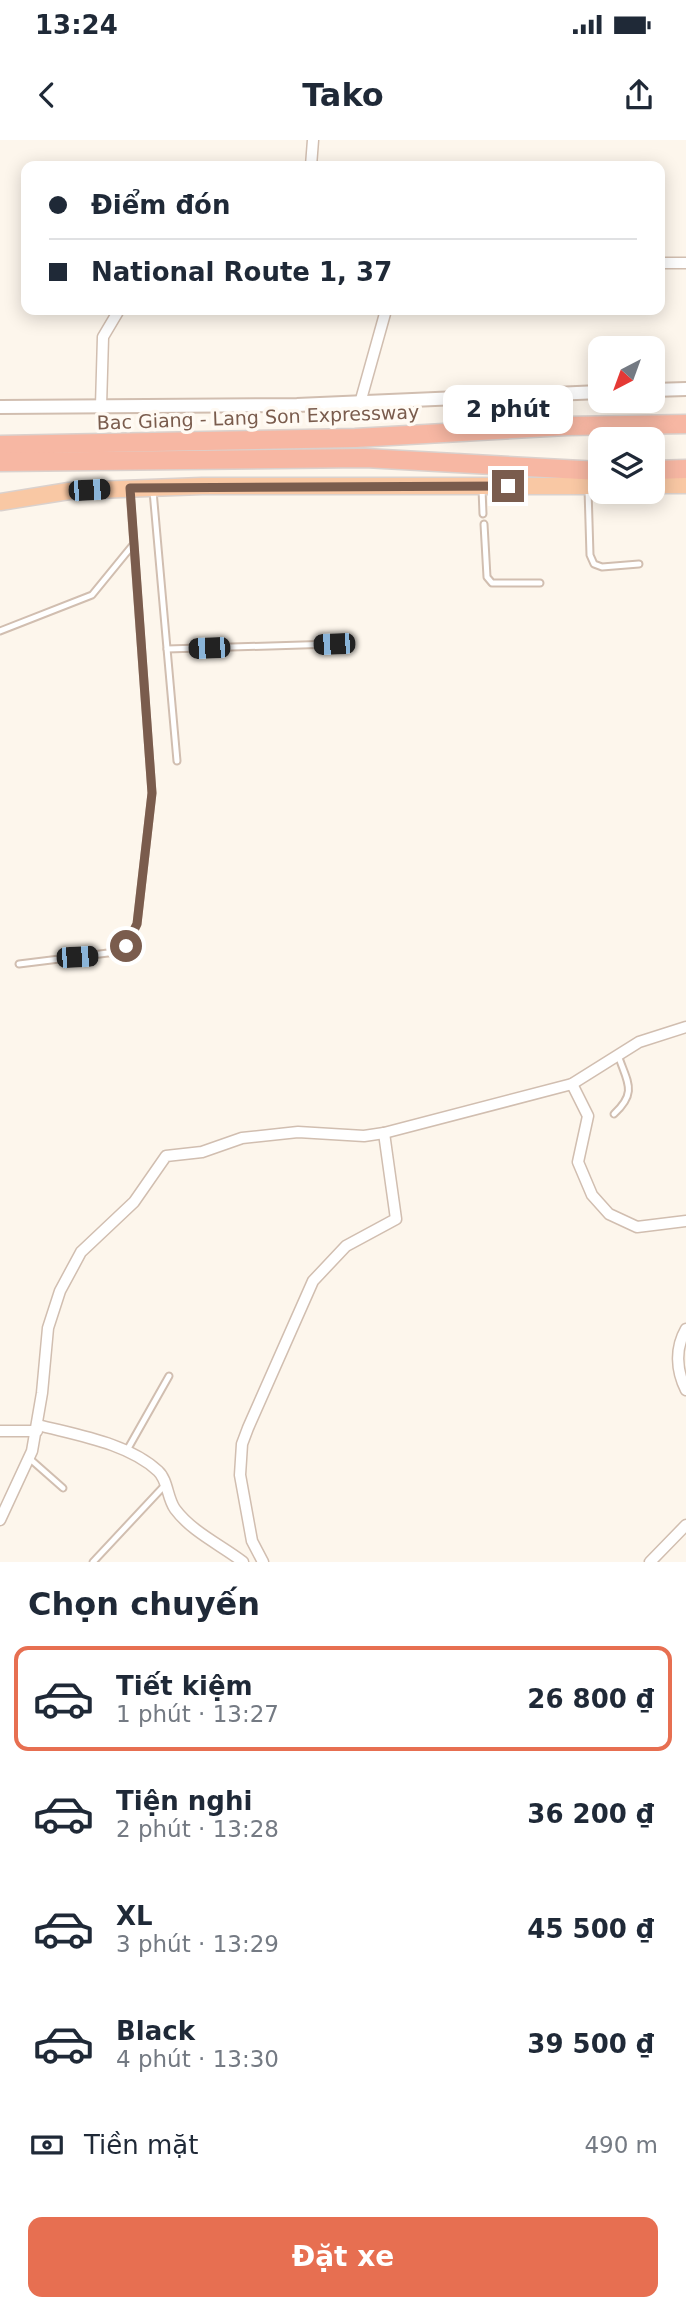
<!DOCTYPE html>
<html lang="vi">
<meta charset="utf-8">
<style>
:root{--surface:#fff;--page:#f2f2f3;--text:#1f2937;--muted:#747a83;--line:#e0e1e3;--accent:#e76f51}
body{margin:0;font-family:"DejaVu Sans",sans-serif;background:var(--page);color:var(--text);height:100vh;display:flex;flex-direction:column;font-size:26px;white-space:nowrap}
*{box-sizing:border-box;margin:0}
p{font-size:23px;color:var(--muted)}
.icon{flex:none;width:38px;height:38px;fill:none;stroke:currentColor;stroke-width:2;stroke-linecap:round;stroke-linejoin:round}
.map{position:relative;height:1422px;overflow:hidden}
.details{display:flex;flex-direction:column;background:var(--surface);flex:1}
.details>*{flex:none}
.hud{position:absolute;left:21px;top:21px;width:644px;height:154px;border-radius:14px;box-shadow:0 4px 18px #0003;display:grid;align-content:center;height:154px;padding:0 28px;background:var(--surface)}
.needle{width:46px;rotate:221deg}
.tools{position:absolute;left:588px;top:196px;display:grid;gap:14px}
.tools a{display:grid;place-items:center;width:77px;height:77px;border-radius:14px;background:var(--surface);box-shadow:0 4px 18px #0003;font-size:35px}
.end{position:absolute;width:32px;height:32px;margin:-16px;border:9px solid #7a5c4d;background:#fff;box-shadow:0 0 0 4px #fff}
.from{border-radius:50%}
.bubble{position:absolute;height:49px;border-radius:14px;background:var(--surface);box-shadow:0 4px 18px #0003;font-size:23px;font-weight:700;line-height:49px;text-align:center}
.car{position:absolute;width:21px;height:42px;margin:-21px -10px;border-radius:9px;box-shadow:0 0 5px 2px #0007;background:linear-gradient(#222 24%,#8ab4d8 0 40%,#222 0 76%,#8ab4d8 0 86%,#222 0)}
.hud b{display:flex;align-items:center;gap:24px;height:66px;font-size:26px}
.hud b+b{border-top:2px solid var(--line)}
.hud i{width:18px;height:18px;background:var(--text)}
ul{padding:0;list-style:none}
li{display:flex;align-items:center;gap:21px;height:105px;margin:0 14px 10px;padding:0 14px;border:4px solid transparent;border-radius:14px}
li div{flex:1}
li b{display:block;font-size:26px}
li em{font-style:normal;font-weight:700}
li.selected{border-color:var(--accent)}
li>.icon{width:63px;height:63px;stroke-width:1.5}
h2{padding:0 28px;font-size:32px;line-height:84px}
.pay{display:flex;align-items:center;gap:18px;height:77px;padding:0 28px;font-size:26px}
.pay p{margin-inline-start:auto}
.button{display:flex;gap:14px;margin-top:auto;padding:14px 28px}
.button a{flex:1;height:80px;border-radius:14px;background:var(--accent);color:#fff;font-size:28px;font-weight:700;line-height:80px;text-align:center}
.status{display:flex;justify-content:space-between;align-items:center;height:49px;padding:0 35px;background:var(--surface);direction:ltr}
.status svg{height:19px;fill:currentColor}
header{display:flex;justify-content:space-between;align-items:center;height:91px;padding:0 28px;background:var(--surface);font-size:32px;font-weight:700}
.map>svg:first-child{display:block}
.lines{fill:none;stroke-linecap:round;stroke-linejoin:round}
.service-casing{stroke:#d1beb0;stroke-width:9}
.minor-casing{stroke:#d1beb0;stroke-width:13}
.tertiary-casing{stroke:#d1beb0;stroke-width:16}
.trunk-casing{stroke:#dad1cd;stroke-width:19}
.motorway-casing{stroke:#dad1cd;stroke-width:21}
.service{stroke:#fff;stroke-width:5}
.minor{stroke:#fff;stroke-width:10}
.tertiary{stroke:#fff;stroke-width:12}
.trunk{stroke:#f9c8a4;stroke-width:16}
.motorway{stroke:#f7b7a3;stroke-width:18}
.route{stroke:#7a5c4d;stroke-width:9}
.labels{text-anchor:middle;stroke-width:7;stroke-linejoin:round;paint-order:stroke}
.street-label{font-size:19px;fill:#7a5c4d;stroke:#fffaf3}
</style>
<div class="status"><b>13:24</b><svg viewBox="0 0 49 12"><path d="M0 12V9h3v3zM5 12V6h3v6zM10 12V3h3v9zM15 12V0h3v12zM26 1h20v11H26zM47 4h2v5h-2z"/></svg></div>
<header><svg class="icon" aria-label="back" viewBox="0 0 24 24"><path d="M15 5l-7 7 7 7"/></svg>Tako<svg class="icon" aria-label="share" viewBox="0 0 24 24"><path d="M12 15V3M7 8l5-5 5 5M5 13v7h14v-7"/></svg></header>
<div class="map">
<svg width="686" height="1422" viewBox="0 0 686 1422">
<rect width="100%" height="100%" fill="#fdf6ec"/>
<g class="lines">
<defs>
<g id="service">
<polyline points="482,349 483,374"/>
<polyline points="588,349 590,415 594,424 602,427 639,424"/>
<polyline points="153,351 177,621"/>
<polyline points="484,384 487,437 492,443 540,443"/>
<polyline points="0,491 92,455 132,406"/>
<polyline points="167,509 334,504"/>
<polyline points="19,824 116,812 126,806 137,784 152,653 130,351"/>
<path d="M 614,974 C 638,952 627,942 618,915"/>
<polyline points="126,1312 169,1236"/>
<polyline points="29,1318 63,1348"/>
<polyline points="93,1422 165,1345"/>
</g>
<g id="minor">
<polyline points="311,26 313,0"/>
<polyline points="660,123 686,123"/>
<polyline points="360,263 386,170"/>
<polyline points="101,266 103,197 119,170"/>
<polyline points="572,944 588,976 578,1022 592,1055 609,1074 637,1087 686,1081"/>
<path d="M 686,1189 C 675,1208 676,1230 686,1250"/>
<path d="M 38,1285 C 76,1295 128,1303 158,1331 C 168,1340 167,1358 175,1369 C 192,1392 221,1405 243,1422"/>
<polyline points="0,1291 37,1291"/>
<polyline points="0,1380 32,1311 42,1253 48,1188 60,1151 81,1112 134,1062 166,1016 202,1012 242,998 298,992 364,996 384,993 572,944 639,902 686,887"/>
<polyline points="263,1422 252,1401 240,1335 242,1304 248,1288 313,1141 346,1106 396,1079 384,993"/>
<polyline points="650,1422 686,1385"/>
</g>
<g id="tertiary">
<polyline points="653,250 686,249"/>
<polyline points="0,267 297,265 600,252"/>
</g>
<g id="trunk">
<polyline points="653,345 686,345"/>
<polyline points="0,362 69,351 202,346 600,346"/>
</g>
<g id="motorway">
<polyline points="0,305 355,298 567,286 686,284"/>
<polyline points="0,322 365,318 600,331"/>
<polyline points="653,330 686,329"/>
</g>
</defs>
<use href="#service" class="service-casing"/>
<use href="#minor" class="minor-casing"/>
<use href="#tertiary" class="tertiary-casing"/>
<use href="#trunk" class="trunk-casing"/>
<use href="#motorway" class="motorway-casing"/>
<use href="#service" class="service"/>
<use href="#minor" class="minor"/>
<use href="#tertiary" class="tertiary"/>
<use href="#trunk" class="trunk"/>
<use href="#motorway" class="motorway"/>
</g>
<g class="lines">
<polyline class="route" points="126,806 137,784 152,653 130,348 508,346"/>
</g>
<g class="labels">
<g class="street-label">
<text transform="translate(258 277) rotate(-2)" y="7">Bac Giang - Lang Son Expressway</text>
</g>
</g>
</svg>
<div class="tools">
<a><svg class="needle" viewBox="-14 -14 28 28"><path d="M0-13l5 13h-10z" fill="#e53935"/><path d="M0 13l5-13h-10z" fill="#747a83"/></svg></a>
<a><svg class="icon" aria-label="layers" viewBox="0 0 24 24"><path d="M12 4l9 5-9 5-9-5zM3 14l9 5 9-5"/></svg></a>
</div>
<i class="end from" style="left:126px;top:806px"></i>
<i class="end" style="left:508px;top:346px"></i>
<div class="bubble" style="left:443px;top:245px;width:130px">2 phút</div>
<i class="car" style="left:89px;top:350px;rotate:87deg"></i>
<i class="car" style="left:334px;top:504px;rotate:268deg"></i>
<i class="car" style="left:209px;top:508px;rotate:268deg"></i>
<i class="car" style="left:77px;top:817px;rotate:87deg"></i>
<div class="hud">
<b><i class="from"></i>Điểm đón</b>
<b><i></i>National Route 1, 37</b>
</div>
</div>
<section class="details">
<h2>Chọn chuyến</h2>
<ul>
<li class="selected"><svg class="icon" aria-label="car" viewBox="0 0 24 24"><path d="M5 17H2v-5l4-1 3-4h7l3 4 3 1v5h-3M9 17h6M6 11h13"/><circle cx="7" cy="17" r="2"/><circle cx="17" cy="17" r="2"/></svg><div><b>Tiết kiệm</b><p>1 phút · 13:27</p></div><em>26 800 ₫</em></li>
<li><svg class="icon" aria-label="car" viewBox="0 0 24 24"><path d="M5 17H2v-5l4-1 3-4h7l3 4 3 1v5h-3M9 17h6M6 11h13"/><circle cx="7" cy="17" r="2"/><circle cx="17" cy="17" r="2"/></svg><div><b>Tiện nghi</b><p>2 phút · 13:28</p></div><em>36 200 ₫</em></li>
<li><svg class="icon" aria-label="car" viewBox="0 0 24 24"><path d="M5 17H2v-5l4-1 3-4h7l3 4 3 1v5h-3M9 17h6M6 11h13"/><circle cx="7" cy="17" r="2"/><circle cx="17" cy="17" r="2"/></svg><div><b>XL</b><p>3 phút · 13:29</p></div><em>45 500 ₫</em></li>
<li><svg class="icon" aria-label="car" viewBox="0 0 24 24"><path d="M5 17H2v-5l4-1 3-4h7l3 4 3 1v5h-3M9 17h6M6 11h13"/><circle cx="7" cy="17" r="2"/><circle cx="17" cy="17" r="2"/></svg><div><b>Black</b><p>4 phút · 13:30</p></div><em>39 500 ₫</em></li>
</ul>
<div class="pay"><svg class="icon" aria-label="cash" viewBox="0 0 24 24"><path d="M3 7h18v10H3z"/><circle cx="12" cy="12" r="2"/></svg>Tiền mặt<p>490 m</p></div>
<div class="button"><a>Đặt xe</a></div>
</section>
